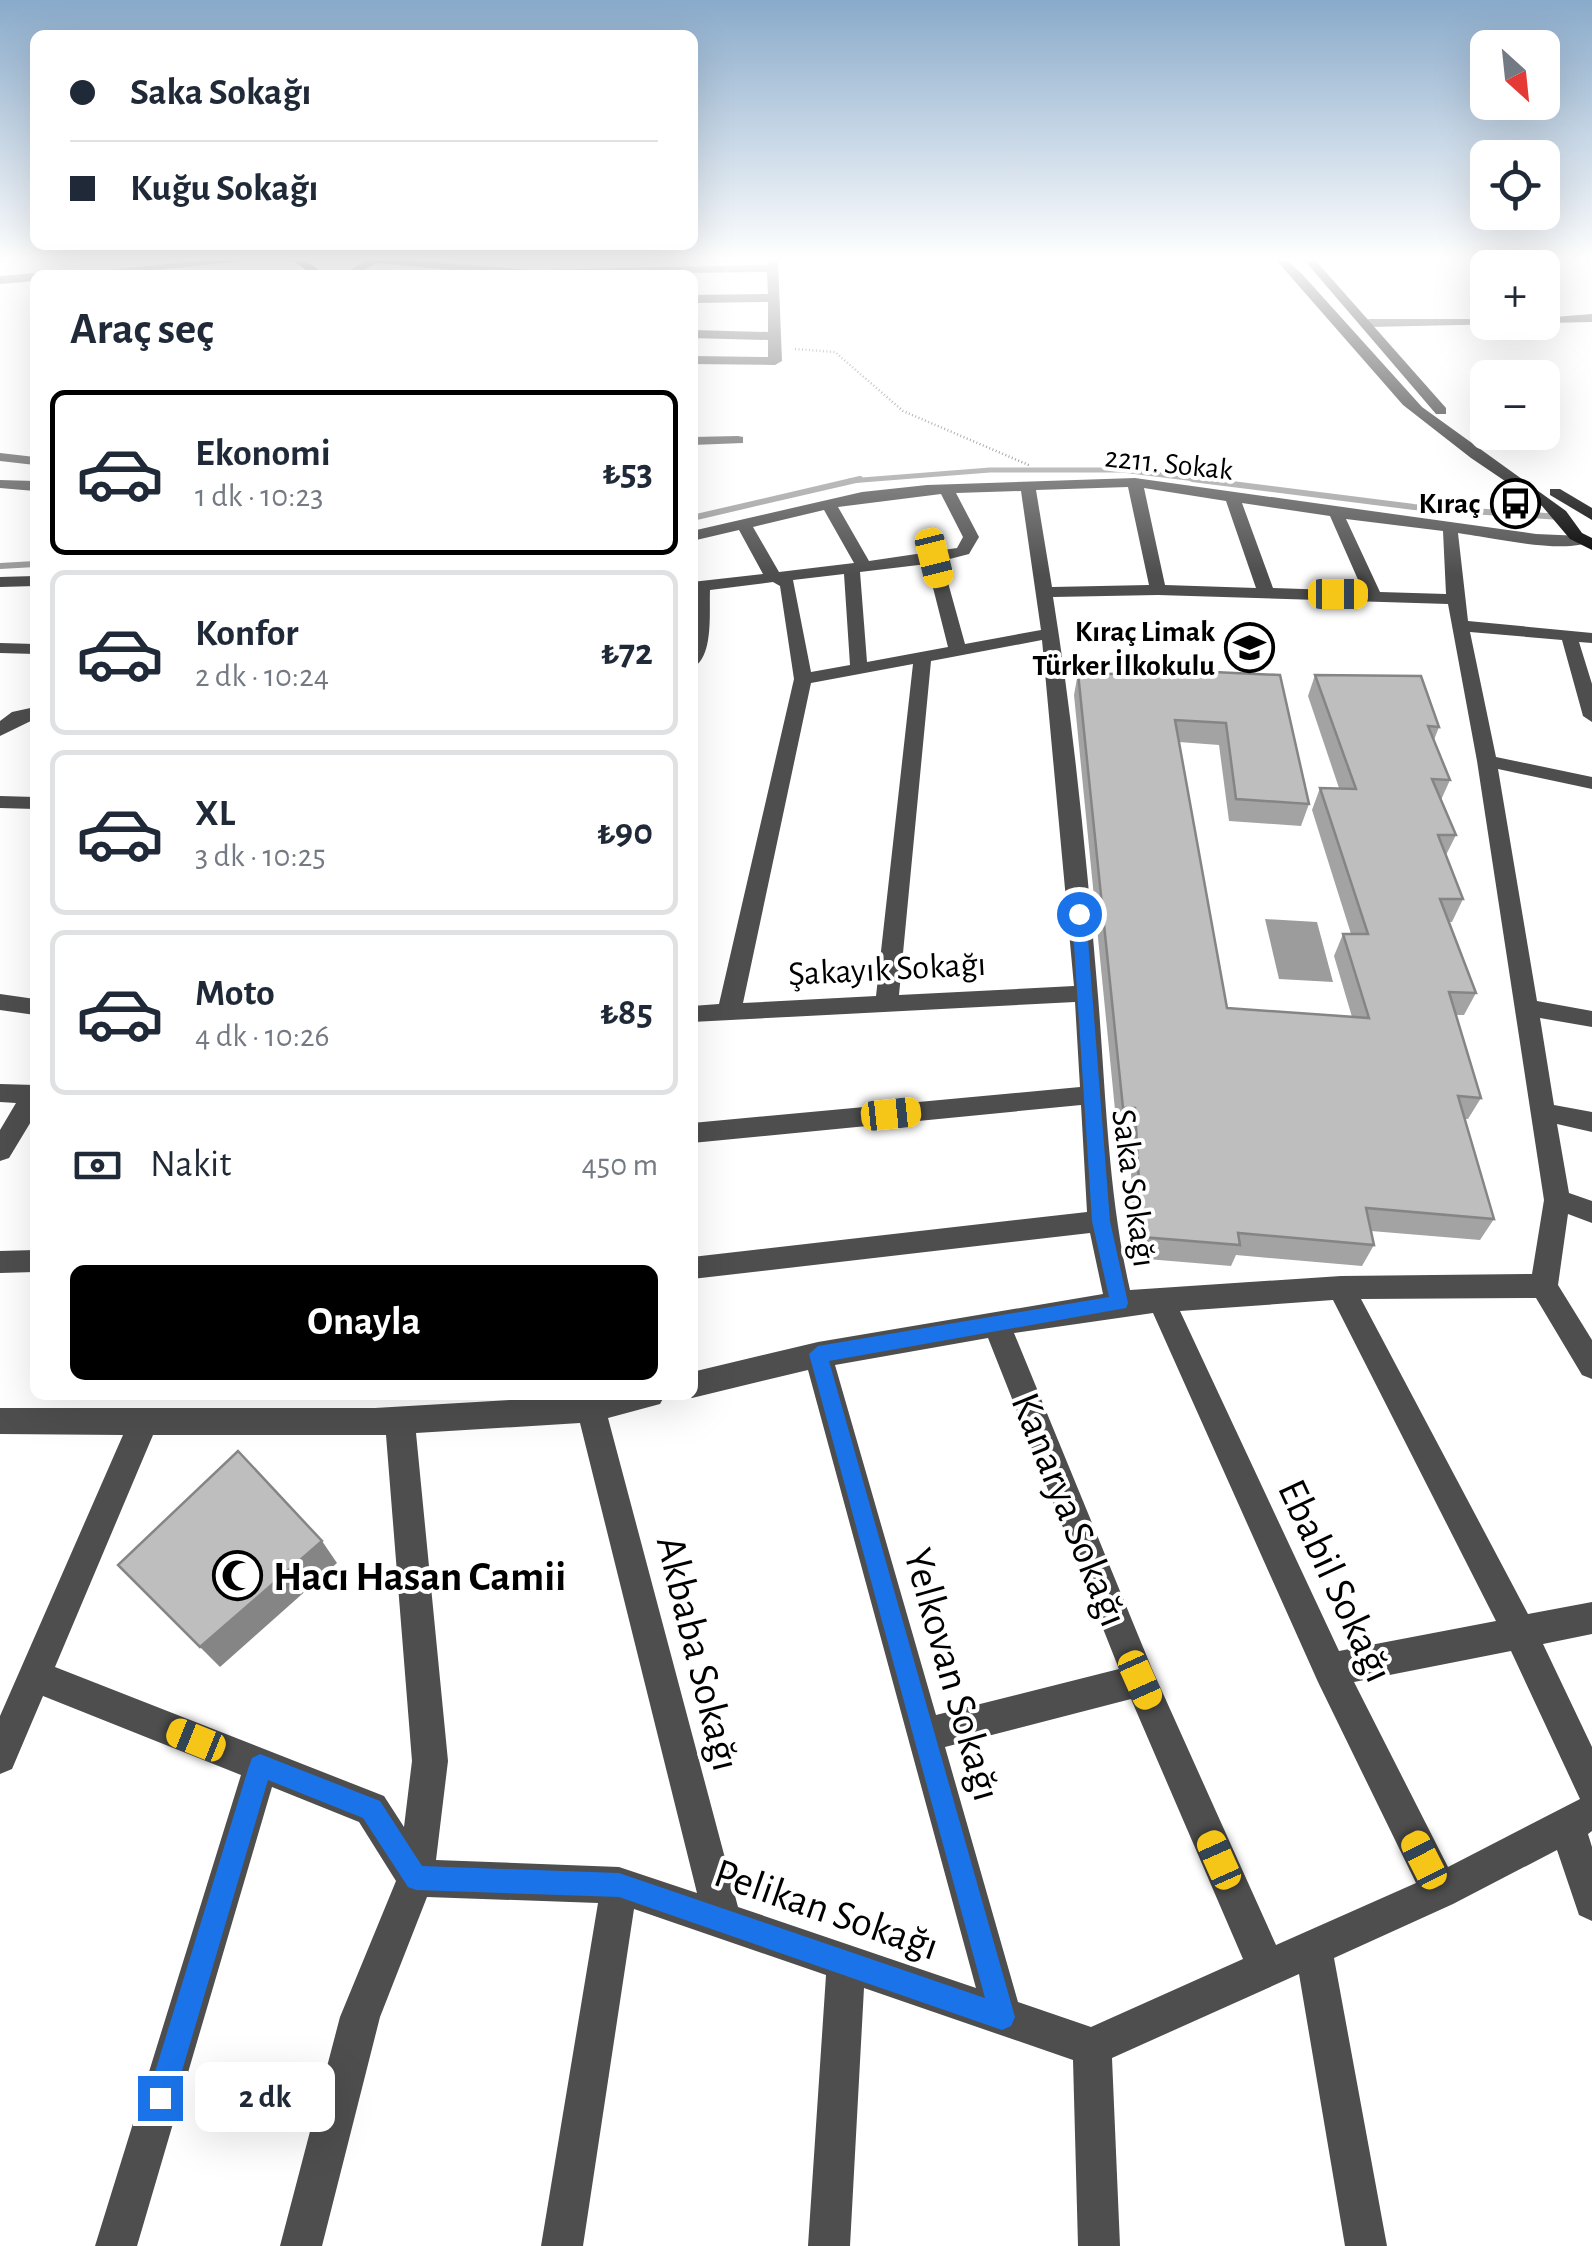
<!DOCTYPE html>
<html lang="tr">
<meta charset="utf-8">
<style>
:root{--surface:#fff;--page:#f2f2f3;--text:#1f2937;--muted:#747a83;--line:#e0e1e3;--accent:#000}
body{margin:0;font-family:"Alegreya Sans",sans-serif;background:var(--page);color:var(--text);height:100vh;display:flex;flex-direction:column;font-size:38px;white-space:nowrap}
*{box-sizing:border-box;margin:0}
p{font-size:32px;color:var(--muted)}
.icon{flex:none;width:55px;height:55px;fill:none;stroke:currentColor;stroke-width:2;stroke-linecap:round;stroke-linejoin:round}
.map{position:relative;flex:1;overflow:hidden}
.side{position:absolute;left:30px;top:270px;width:668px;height:1130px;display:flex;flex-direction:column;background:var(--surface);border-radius:15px;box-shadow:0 10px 40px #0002}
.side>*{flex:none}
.top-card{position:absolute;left:30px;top:30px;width:668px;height:220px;border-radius:15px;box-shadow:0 10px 40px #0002;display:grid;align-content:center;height:220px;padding:0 40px;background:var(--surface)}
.needle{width:65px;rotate:153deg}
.buttons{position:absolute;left:1470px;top:30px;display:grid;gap:20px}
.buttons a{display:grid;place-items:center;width:90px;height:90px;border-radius:15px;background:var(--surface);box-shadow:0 10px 40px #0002;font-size:50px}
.end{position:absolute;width:45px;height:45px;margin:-22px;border:12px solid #1a73e8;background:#fff;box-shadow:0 0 0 5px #fff}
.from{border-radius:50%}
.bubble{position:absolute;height:70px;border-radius:15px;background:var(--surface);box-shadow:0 10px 40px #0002;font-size:32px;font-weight:600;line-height:70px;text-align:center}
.car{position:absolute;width:30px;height:60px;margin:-30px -15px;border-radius:12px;box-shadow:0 0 8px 2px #0007;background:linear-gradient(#f5c518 24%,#345 0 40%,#f5c518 0 76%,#345 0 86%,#f5c518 0)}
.top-card b{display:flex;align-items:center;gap:35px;height:95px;font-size:38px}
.top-card b+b{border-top:2px solid var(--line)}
.top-card i{width:25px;height:25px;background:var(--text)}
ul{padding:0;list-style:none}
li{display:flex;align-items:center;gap:30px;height:165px;margin:0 20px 15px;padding:0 20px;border:5px solid var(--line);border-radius:15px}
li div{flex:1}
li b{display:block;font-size:38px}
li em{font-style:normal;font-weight:600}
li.current{border-color:var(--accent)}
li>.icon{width:90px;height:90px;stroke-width:1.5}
h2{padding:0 40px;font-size:45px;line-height:120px}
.pay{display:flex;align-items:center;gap:25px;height:110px;padding:0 40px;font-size:38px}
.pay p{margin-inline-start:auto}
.primary-button{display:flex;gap:20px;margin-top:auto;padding:20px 40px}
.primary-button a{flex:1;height:115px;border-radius:15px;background:var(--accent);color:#fff;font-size:40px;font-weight:600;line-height:115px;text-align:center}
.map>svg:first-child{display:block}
.water{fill:#9c9c9c}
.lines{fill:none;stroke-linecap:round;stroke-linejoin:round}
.stream-far1{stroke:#9c9c9c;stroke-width:5}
.stream{stroke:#9c9c9c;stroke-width:6}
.path{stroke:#707070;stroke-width:2.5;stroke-dasharray:1 2.5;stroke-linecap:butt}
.minor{fill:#4e4e4e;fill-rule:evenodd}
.major{fill:#000;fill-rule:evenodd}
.wall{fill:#a3a3a3}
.shaded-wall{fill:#858585}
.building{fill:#bebebe;stroke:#858585;stroke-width:2.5}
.route{fill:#1a73e8}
.labels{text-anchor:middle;stroke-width:8;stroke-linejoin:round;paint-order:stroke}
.far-street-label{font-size:30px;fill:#000;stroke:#fff}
.far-poi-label{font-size:30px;font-weight:bold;fill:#000;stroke:#fff;text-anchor:end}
.street-label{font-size:35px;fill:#000;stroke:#fff}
.near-street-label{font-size:42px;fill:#000;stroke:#fff}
.near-poi-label{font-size:42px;font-weight:bold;fill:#000;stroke:#fff;text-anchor:start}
</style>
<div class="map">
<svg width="1592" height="2246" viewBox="0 0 1592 2246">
<rect width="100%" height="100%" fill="#fff"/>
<polygon class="water" points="1265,919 1317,922 1333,982 1279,979"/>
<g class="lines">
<polyline class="stream-far1" points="849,481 990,470 1122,470 1212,481"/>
<g class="stream">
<polyline points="1192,479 1414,507 1560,517"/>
<polyline points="692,518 860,479"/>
<polyline points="0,566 35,564"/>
</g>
<polyline class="path" points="795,349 835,352 903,411 1031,466"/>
<g class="minor">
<polygon points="200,261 244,261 106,275 56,275"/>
<polygon points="364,261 415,261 532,270 767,265 768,261 778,261 782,361 775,365 692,364 692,356 768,357 768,340 692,338 692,330 768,332 768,302 692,303 692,295 768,294 767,272 503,275 376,263 357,275 343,275"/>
<polygon points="35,275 35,281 0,284 0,276 35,273 39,275"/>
<polygon points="1592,314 1592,322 1369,327 1363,323 1369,319 1488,319 1488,322 1542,322 1542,318"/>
<polygon points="738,436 743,437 743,443 692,445 692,437"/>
<polygon points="0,453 35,457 35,465 0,461"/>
<path d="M 1135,478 L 1536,534 L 1582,536 L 1590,541 C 1569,555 1487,537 1458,533 L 1468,621 L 1592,633 L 1592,643 L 1579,642 L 1592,684 L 1592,722 L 1583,716 L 1562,640 L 1470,632 L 1496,757 L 1592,777 L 1592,789 L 1498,769 L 1537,1001 L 1592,1011 L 1592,1027 L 1540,1018 L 1554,1105 L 1592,1112 L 1592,1132 L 1557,1124 L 1569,1193 L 1592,1201 L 1592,1223 L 1568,1214 L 1558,1285 L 1592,1340 L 1592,1379 L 1582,1375 L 1536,1298 L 1361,1299 L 1528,1614 L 1592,1602 L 1592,1634 L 1543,1644 L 1592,1747 L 1592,1831 L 1588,1834 L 1592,1847 L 1592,1921 L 1579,1915 L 1557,1850 L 1453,1904 L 1334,1958 L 1387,2246 L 1345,2246 L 1299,1974 L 1112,2058 L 1120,2246 L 1078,2246 L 1073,2060 L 864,1988 L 850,2246 L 808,2246 L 826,1975 L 634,1909 L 583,2246 L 541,2246 L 598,1903 L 427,1897 L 380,2017 L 322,2246 L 280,2246 L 340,2017 L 396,1881 L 359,1822 L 272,1787 L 137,2246 L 95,2246 L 241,1775 L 43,1696 L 12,1769 L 0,1774 L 0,1716 L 123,1435 L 0,1434 L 0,1408 L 375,1408 L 594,1395 L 665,1395 L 660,1404 L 608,1418 L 738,1907 L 976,1988 L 808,1370 L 692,1398 L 684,1395 L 692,1395 L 692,1372 L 818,1342 L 1103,1294 L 1090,1233 L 692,1279 L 692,1257 L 1087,1212 L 1081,1105 L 692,1143 L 692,1123 L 1080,1087 L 1075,1002 L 692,1022 L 692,1006 L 719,1004 L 794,679 L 780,586 L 773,582 L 710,590 C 709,612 714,658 692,668 L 692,582 L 763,574 L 739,530 L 692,541 L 692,531 L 862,492 L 927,485 ZM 1128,487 L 1149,585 L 1052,587 L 1036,490 ZM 1144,488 L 1226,501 L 1256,588 L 1165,585 ZM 1021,491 L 1041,630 L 965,644 L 942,561 L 969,554 L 979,537 L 956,493 ZM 941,494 L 963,537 L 957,548 L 869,561 L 838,507 ZM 1242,503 L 1330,516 L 1363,591 L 1273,588 ZM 824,510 L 854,563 L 779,572 L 753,527 ZM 1346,519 L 1443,531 L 1446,594 L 1380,592 ZM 927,564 L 948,647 L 867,662 L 860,572 ZM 844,574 L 850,665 L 811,672 L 793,580 ZM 1158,595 L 1448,604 L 1477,761 L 1544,1200 L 1532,1274 L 1341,1276 L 1130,1290 C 1108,1194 1106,1095 1098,996 C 1087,863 1074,728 1053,597 ZM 1042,640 L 1074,986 L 899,995 L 931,661 ZM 913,664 L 876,996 L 743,1003 L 811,683 ZM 1333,1300 L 1496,1621 L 1339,1651 L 1180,1311 ZM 1153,1313 L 1318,1682 L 1416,1883 L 1276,1945 L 1152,1669 L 1014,1333 ZM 988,1338 L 1119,1669 L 936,1715 L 835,1365 ZM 580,1423 L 697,1893 L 619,1867 L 436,1860 L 448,1761 L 416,1433 ZM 153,1435 L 386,1435 L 412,1761 L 404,1827 L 384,1796 L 55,1667 ZM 1511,1651 L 1580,1799 L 1448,1867 L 1354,1682 ZM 1131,1699 L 1243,1959 L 1091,2027 L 1018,2002 L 945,1747 Z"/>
<polygon points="0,480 35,481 35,491 0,488"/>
<polygon points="35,576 35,586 0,587 0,577"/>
<polygon points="0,643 35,644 35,654 0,653"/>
<polygon points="35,707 35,719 0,736 0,721 12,712"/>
<polygon points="0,796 35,797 35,809 0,808"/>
<polygon points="0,994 35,999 35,1015 0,1010"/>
<polygon points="0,1084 35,1085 35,1115 9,1158 0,1161 0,1130 16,1103 0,1102"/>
<polygon points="35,1250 35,1272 0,1273 0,1251"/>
</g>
<g class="major">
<polygon points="294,261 306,261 326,275 312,275"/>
<polygon points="1277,261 1288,261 1302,274 1422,407 1566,511 1582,533 1592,538 1592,550 1570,539 1542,506 1471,458 1403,405"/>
<polygon points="1305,261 1316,261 1446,408 1446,414 1436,414"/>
<polygon points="1550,489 1560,489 1592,508 1592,520 1550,495"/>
</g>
</g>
<polygon class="wall" points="1192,671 1309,804 1301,826 1229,821 1219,745 1179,742 1227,1008 1352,1017 1334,956 1343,934 1351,934 1312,810 1320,788 1339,788 1308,696 1315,675 1439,727 1434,740 1450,780 1441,800 1456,835 1446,855 1463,899 1452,922 1448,922 1476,993 1464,1015 1456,1015 1481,1098 1468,1119 1465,1119 1494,1219 1480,1240 1371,1231 1374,1245 1362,1266 1236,1255 1231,1266 1135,1258 1129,1130 1117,1130 1074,695 1078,673 1190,676"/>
<polygon class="shaded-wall" points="322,1541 337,1563 220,1667 200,1647"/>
<g class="building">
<polygon points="1192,671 1280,675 1309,804 1236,799 1226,723 1175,720 1227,1008 1369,1018 1343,934 1368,934 1320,788 1356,789 1315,675 1421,676 1439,727 1428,726 1450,780 1432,779 1456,835 1438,835 1463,899 1440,899 1476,993 1449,992 1481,1098 1458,1096 1494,1219 1366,1208 1374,1245 1238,1233 1240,1245 1142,1237 1135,1108 1123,1108 1078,673 1193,676"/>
<polygon points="238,1451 322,1541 200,1647 118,1565"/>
</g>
<linearGradient id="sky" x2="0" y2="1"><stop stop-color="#89aaca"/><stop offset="0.45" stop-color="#fff"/><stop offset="1" stop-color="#fff" stop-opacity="0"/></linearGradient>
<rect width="1592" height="575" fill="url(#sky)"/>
<polygon class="route" points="1079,910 1086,914 1110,1221 1128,1303 1126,1308 829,1361 1015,2017 1011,2026 1002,2030 619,1897 416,1890 408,1887 363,1818 268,1780 174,2098 170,2108 160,2111 151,2108 147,2098 249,1766 252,1758 260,1754 380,1801 422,1866 619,1873 985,1998 809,1354 818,1346 1109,1297 1092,1221 1072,914"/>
<defs>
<symbol id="bus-ring" viewBox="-11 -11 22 22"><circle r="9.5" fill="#fff" stroke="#000" stroke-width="1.5"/><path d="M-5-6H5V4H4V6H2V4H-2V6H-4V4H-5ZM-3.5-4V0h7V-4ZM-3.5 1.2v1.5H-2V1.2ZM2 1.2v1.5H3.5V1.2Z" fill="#000"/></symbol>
<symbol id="school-ring" viewBox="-11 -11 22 22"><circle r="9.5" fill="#fff" stroke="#000" stroke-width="1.5"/><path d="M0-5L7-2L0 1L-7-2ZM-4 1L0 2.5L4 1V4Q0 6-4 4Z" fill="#000"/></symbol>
<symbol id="mosque-ring" viewBox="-11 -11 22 22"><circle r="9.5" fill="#fff" stroke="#000" stroke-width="1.5"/><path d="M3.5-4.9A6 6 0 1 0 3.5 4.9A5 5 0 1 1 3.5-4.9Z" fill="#000"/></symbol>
</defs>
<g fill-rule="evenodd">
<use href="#bus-ring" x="1488" y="476" width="55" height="55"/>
<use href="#school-ring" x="1222" y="620" width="55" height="55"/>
<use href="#mosque-ring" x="210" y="1548" width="55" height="55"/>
</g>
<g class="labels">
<g class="far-street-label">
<text transform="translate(1169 463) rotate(6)" y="10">2211. Sokak</text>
</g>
<g class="far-poi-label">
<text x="1480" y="513">Kıraç</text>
<text x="1215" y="641">Kıraç Limak<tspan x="1215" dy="34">Türker İlkokulu</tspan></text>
</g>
<g class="street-label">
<text transform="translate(887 968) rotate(-3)" y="12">Şakayık Sokağı</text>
<text transform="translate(1135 1188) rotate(82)" y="12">Saka Sokağı</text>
</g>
<g class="near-street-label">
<text transform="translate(1071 1509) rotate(68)" y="15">Kanarya Sokağı</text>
<text transform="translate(1337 1580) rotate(65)" y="15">Ebabil Sokağı</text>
<text transform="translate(700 1653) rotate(76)" y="15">Akbaba Sokağı</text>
<text transform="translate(954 1674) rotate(74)" y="15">Yelkovan Sokağı</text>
<text transform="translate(827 1908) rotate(19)" y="15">Pelikan Sokağı</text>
</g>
<g class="near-poi-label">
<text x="273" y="1590">Hacı Hasan Camii</text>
</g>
</g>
</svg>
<div class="buttons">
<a><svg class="needle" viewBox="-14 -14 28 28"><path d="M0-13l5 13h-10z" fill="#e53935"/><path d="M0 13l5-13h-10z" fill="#747a83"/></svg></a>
<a><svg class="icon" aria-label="locate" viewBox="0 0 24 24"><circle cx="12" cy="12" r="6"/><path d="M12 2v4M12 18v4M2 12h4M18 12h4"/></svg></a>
<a>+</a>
<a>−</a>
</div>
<i class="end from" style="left:1079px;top:914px"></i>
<i class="end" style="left:160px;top:2098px"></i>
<div class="bubble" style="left:195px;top:2062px;width:140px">2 dk</div>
<i class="car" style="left:934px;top:558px;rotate:166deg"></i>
<i class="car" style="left:1338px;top:594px;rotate:90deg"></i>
<i class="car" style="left:891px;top:1114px;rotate:84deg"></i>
<i class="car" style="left:1140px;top:1680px;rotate:156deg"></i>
<i class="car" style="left:196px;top:1740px;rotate:292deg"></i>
<i class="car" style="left:1219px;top:1860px;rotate:336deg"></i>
<i class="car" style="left:1424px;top:1860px;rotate:333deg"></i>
<div class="top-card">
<b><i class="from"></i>Saka Sokağı</b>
<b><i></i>Kuğu Sokağı</b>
</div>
<section class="side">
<h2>Araç seç</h2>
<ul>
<li class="current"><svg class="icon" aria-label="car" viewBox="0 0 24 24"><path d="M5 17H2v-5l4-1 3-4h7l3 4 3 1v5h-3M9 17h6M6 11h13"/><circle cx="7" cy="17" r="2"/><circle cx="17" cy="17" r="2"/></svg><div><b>Ekonomi</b><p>1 dk · 10:23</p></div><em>₺53</em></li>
<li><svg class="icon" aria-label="car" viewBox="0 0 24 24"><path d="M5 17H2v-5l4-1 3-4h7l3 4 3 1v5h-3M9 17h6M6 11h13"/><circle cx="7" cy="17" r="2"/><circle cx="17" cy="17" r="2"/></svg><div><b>Konfor</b><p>2 dk · 10:24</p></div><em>₺72</em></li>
<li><svg class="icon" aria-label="car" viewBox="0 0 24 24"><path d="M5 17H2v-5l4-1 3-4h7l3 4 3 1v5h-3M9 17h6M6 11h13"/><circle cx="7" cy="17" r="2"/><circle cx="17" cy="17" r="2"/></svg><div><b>XL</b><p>3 dk · 10:25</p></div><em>₺90</em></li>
<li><svg class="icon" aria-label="car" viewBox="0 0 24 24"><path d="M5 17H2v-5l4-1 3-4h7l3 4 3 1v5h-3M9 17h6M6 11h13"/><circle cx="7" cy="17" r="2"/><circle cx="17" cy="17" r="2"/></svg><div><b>Moto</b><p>4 dk · 10:26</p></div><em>₺85</em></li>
</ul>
<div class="pay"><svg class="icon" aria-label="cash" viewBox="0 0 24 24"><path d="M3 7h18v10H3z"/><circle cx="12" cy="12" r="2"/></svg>Nakit<p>450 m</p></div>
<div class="primary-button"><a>Onayla</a></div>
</section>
</div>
